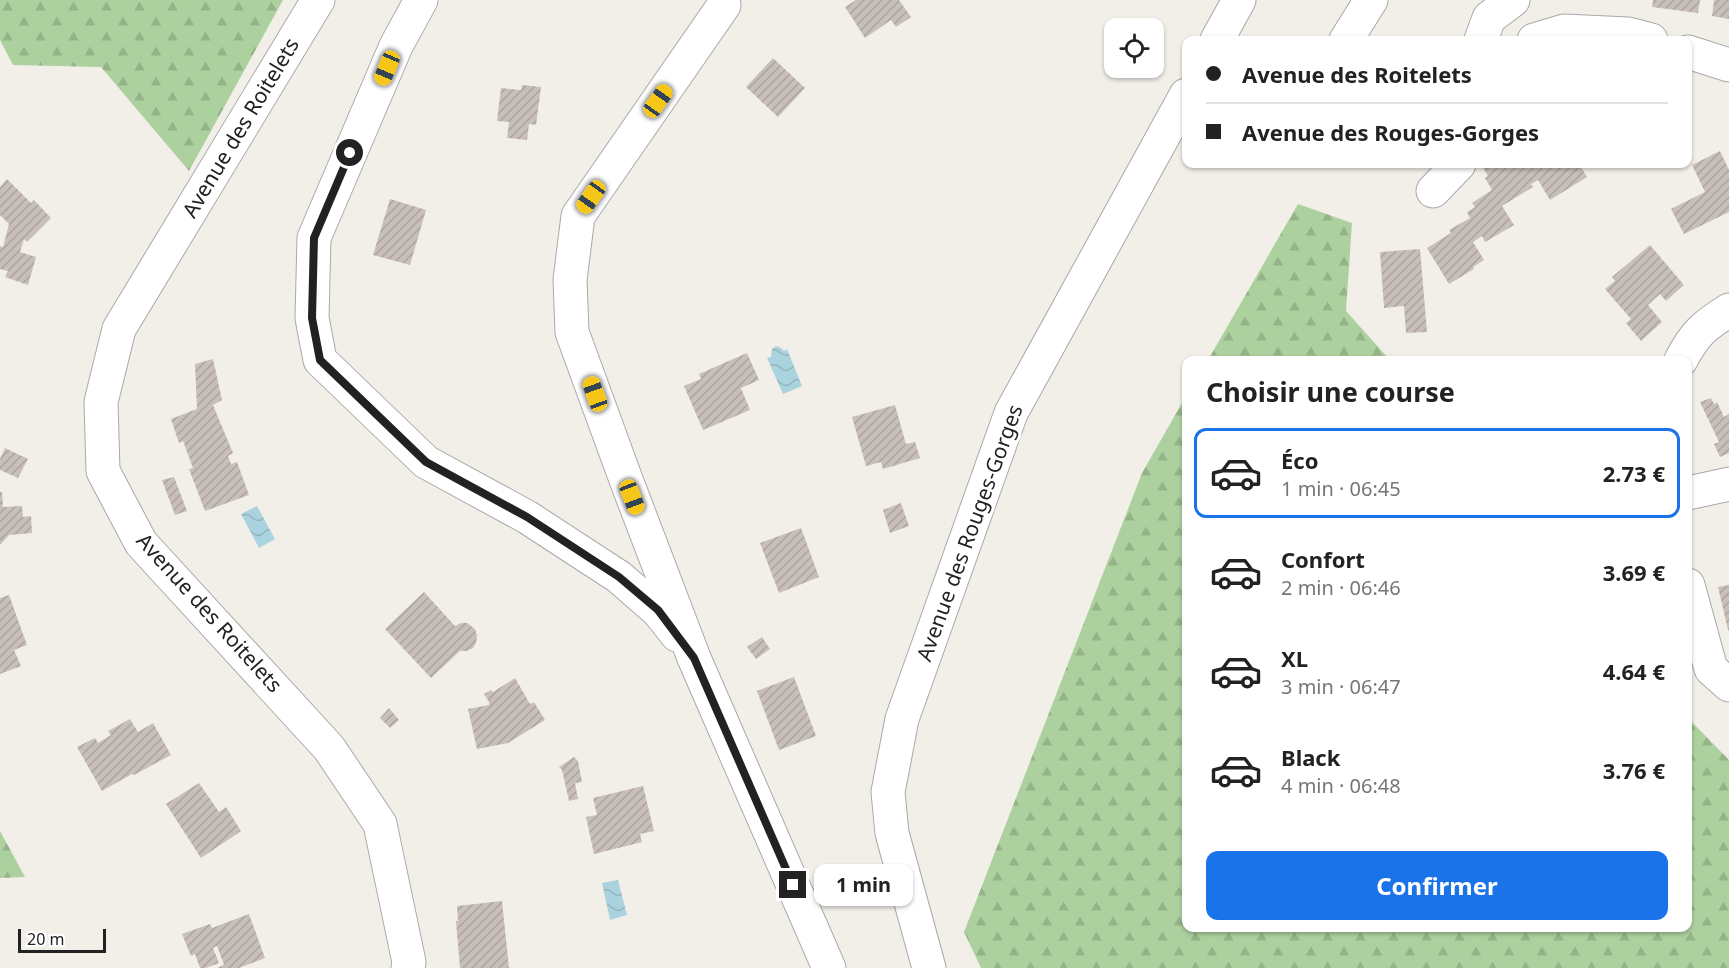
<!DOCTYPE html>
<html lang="fr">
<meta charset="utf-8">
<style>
:root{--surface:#fff;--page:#f2f2f2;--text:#222;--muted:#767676;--line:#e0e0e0;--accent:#1a73e8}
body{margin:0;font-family:"Noto Sans",sans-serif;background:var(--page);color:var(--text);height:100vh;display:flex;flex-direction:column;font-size:22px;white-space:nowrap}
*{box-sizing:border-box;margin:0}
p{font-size:20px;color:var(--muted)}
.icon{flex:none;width:33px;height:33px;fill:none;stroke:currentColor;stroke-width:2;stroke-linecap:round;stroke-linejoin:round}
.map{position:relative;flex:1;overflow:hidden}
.sheet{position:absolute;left:1182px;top:356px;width:510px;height:576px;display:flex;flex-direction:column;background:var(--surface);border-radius:12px;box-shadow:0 2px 4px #0004}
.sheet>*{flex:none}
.banner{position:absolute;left:1182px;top:36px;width:510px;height:132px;border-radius:12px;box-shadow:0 2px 4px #0004;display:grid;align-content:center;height:132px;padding:0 24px;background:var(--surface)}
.controls{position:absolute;left:1104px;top:18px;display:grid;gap:12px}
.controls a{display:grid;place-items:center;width:60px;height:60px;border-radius:12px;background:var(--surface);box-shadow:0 2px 4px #0004;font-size:30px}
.scale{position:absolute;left:18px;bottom:15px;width:88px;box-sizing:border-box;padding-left:6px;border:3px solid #222;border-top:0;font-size:16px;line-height:21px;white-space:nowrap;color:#222;-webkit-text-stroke:4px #fff;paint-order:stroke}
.end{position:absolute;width:27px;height:27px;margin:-14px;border:8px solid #222;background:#fff;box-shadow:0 0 0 3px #fff}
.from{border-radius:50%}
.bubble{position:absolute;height:42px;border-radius:12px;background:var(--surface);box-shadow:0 2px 4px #0004;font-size:20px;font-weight:700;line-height:42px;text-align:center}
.car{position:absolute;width:18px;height:36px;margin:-18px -9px;border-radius:8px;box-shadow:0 0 4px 2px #0007;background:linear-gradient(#f5c518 24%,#345 0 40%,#f5c518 0 76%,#345 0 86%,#f5c518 0)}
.banner b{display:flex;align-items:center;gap:21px;height:57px;font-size:22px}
.banner b+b{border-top:2px solid var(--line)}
.banner i{width:15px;height:15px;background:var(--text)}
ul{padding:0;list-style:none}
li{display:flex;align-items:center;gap:18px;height:90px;margin:0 12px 9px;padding:0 12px;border:3px solid transparent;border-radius:12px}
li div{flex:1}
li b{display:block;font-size:22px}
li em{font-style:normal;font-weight:700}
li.selected{border-color:var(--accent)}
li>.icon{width:54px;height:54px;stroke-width:1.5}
h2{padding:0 24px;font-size:27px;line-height:72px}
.cta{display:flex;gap:12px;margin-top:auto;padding:12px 24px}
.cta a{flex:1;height:69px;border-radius:12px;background:var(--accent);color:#fff;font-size:24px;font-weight:700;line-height:69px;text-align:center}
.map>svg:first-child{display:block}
.forest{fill:url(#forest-firs)}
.water{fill:url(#water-waves)}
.building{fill:url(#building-hatch)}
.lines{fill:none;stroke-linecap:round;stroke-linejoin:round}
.minor-casing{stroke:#a9a9a9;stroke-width:35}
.minor{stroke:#fff;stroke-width:33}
.route{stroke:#222;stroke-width:8}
.labels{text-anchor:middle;stroke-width:6;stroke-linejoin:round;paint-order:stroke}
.street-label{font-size:21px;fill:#222;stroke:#fff}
</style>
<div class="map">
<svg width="1729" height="968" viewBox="0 0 1729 968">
<defs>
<pattern id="forest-firs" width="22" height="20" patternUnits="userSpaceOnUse" patternTransform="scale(1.5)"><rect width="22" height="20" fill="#add19e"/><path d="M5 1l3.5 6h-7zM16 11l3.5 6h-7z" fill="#95b388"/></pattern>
<pattern id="water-waves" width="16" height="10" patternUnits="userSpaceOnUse" patternTransform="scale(1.5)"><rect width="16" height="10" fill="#aad3df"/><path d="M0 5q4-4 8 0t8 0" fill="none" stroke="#92b5bf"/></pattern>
<pattern id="building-hatch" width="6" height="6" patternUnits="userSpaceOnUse" patternTransform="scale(1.5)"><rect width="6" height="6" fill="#c7bfb8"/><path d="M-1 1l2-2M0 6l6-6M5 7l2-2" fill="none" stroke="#aba49e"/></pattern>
</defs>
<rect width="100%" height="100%" fill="#f2efe9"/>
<g class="forest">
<polygon points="0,0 283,0 189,171 101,67 13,65 0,40"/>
<polygon points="1298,204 1352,223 1346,311 1390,360 1208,360"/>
<polygon points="1186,396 1186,927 1688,927 1688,718 1729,760 1729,968 981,968 964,932 1142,473"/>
<polygon points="0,831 25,877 0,878"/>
</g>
<g class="water">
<polygon points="776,346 781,348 784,351 787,349 802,386 783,394 767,358 771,357 772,349"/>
<polygon points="257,506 275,539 259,548 241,514"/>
<polygon points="618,880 627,915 610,920 602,883"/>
</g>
<g class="building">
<polygon points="856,0 899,0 911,17 896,27 891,20 865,38 845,7"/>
<polygon points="1653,0 1700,0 1698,13 1652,7"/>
<polygon points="1714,0 1729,0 1729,19 1712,16"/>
<polygon points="773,58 805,88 778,117 746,87"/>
<polygon points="522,85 541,87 536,125 529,124 527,140 507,138 509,122 497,121 501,88 521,90"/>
<polygon points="1720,151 1729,170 1729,212 1684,234 1671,209 1705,192 1692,165"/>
<polygon points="1486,164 1579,164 1587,177 1550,200 1538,180 1531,184 1533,187 1502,206 1514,225 1485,242 1482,236 1473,242 1484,260 1473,267 1474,269 1449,284 1427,248 1451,233 1449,230 1470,218 1467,212 1475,207 1472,203 1492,190 1485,178 1488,176 1482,166"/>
<polygon points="7,179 31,203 34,200 51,218 27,242 24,239 20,252 36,257 28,285 5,277 8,271 0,269 0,246 3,247 9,224 0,215 0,187"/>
<polygon points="390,199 426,210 410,265 373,255"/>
<polygon points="1650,245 1684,285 1666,301 1660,294 1648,305 1662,322 1641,341 1626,323 1631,319 1605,289 1615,281 1612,277"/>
<polygon points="1420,249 1427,332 1406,333 1404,306 1384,308 1380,252"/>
<polygon points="747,353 759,380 741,388 750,410 703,430 684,386 701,379 699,374"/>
<polygon points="213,359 222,400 213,405 233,453 228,456 231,464 237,462 249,495 205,511 189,469 193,468 183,441 179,443 171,419 197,409 195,364"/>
<polygon points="1711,398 1714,404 1717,402 1724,417 1729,414 1729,453 1720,457 1714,444 1719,442 1700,402"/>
<polygon points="895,405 906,444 915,442 920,458 883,469 881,462 866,466 852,417"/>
<polygon points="5,448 28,459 18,478 0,470 0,459"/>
<polygon points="174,477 187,511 175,515 162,480"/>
<polygon points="0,492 2,492 3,507 22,506 23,517 31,516 32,533 9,535 0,545"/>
<polygon points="901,503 909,526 890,533 883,510"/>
<polygon points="801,528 819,577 779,593 760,543"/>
<polygon points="1729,585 1729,630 1728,630 1718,587"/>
<polygon points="424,592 455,626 461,623 467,623 475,629 477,636 476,643 473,648 467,651 460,651 431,678 385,629"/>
<polygon points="9,595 27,645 14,650 21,666 0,674 0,598"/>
<polygon points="762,637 770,649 756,659 747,647"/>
<polygon points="794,677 816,736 779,750 757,691"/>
<polygon points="515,678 530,704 534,702 545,720 508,743 477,749 468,709 489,705 489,702 484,694 491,690 493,692"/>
<polygon points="389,708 399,720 390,728 380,718"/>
<polygon points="130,719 138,732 153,723 171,755 134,775 132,774 102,791 77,747 95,738 98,743 111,735 108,731"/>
<polygon points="574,757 578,761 582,782 575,783 578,799 569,801 562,770 559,767"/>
<polygon points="199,783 219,812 226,807 241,831 201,858 166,804"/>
<polygon points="643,786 654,831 640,834 642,842 594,854 586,817 597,815 593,798"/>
<polygon points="502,901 509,968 460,968 456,921 458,921 457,906"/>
<polygon points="249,914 265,958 239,968 217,968 224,965 217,946 213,948 219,963 206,968 200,968 195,954 191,956 182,934 210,924 212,928"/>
</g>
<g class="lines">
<defs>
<g id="minor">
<polyline points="318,0 119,329 101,402 103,471 141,543 329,748 380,824 409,962 408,968"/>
<polyline points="421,0 396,46 314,238 312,318 320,360 426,462 527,517 619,577 658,611 677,635"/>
<polyline points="724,5 578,216 570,280 572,332 625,477 694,658 829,968"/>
<polyline points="1217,40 1239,0"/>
<polyline points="1346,40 1371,0"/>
<polyline points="1481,40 1489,18 1513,0"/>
<polyline points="1534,40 1564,31 1628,34 1651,40"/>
<polyline points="1688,52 1729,65"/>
<polyline points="1433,191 1459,164"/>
<path d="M 1681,360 C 1695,333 1704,326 1729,310"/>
<polyline points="1688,493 1729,484"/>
<polyline points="1688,585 1711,669 1729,685"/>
<polyline points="929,968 892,833 888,792 902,719 1011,413 1186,95"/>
</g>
</defs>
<use href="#minor" class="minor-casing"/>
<use href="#minor" class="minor"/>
</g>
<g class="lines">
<polyline class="route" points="350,153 314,238 312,318 320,360 426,462 527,517 619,577 658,610 694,658 793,885"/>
</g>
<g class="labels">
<g class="street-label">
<text transform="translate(241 128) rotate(-59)" y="7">Avenue des Roitelets</text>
<text transform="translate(970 533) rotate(-70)" y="7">Avenue des Rouges-Gorges</text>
<text transform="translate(209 613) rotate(48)" y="7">Avenue des Roitelets</text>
</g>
</g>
</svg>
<div class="controls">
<a><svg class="icon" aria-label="locate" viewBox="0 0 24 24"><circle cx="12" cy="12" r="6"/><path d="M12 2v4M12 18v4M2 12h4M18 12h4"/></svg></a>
</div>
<div class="scale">20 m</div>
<i class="end from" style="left:350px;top:153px"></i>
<i class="end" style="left:793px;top:885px"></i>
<div class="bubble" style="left:814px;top:864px;width:99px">1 min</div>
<i class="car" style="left:387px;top:68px;rotate:203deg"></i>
<i class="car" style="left:658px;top:101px;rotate:35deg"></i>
<i class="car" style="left:591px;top:197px;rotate:215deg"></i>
<i class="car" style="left:595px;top:394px;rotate:340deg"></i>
<i class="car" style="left:632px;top:497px;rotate:159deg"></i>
<div class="banner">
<b><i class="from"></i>Avenue des Roitelets</b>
<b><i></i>Avenue des Rouges-Gorges</b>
</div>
<section class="sheet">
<h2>Choisir une course</h2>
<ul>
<li class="selected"><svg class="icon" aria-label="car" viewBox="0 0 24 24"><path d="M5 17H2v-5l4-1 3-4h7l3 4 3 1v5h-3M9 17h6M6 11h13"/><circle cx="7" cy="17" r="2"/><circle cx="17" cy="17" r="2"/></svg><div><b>Éco</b><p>1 min · 06:45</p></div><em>2.73 €</em></li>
<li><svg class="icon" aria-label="car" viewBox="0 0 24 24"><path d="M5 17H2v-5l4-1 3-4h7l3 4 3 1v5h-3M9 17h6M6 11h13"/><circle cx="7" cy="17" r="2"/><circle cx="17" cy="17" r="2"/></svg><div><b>Confort</b><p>2 min · 06:46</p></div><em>3.69 €</em></li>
<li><svg class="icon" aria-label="car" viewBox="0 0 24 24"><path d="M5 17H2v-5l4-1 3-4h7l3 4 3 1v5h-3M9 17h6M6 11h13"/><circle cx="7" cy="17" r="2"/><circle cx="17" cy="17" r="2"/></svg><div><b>XL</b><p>3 min · 06:47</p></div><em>4.64 €</em></li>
<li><svg class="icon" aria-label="car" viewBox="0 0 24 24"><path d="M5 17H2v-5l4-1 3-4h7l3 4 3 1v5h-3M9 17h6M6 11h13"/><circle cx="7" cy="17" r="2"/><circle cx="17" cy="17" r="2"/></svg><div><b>Black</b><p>4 min · 06:48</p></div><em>3.76 €</em></li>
</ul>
<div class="cta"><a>Confirmer</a></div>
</section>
</div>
